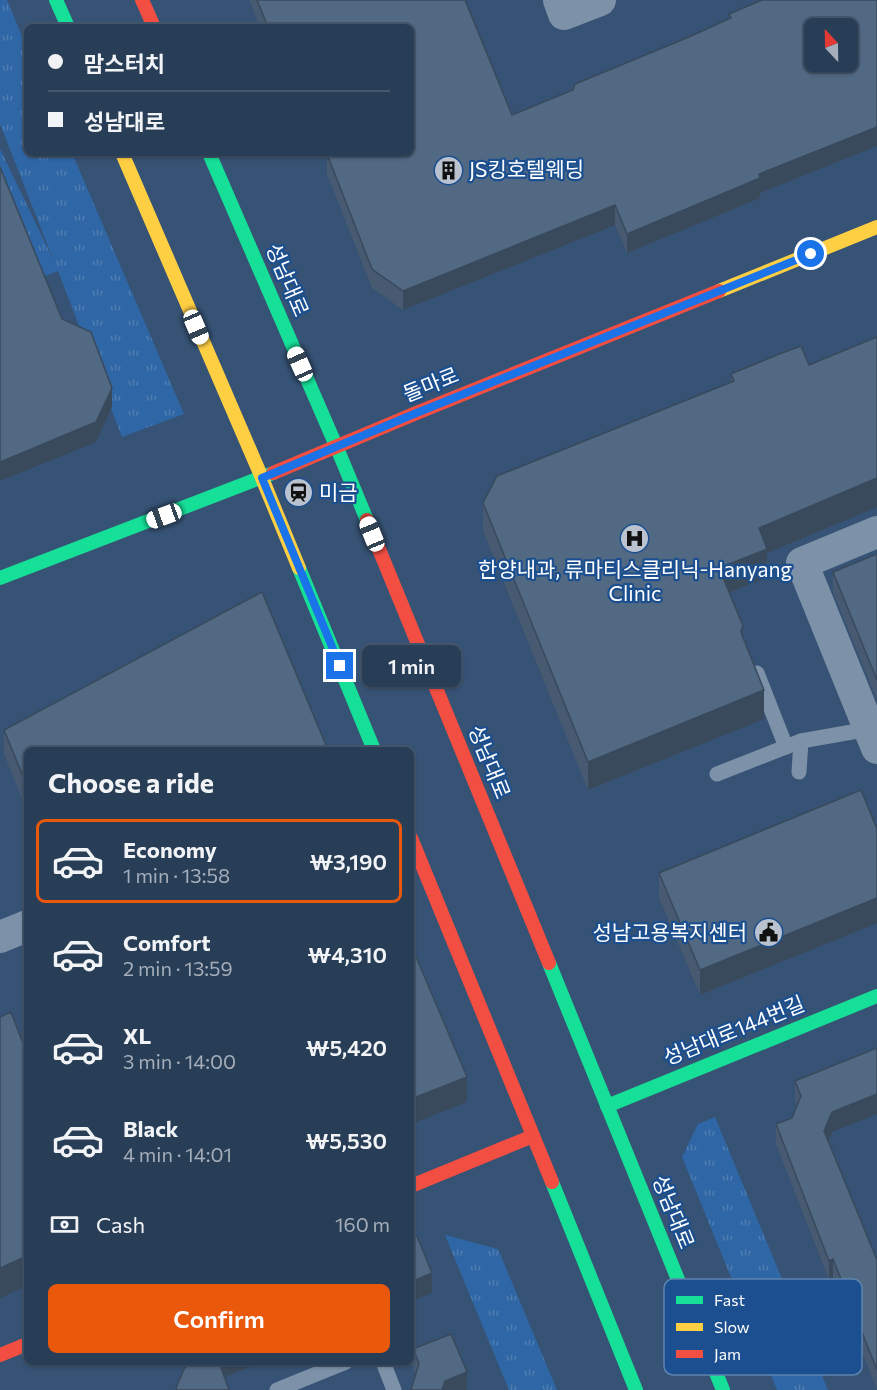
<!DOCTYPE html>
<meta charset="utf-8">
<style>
:root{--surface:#283e57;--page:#344961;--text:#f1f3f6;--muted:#a5aeba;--line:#44576d;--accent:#ea580c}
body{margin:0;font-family:Commissioner,"Noto Sans KR",sans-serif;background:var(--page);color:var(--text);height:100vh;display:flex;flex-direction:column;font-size:22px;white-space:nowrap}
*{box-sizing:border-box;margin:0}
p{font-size:20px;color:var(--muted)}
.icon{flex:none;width:33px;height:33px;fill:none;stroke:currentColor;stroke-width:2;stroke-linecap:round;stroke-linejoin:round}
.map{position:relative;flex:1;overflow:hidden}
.drawer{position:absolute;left:24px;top:747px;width:390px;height:618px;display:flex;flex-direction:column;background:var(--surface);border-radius:9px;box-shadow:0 2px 4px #0004,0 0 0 2px var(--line)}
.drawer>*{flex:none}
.guide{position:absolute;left:24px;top:24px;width:390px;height:132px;border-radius:9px;box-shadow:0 2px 4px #0004,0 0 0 2px var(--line);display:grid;align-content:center;height:132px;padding:0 24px;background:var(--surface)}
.needle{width:39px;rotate:338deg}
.fabs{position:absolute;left:804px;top:18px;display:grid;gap:12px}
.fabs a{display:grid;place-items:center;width:54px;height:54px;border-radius:9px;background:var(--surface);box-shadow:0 2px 4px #0004,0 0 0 2px var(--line);font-size:30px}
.end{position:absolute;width:27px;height:27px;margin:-14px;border:8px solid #1a73e8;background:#fff;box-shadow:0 0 0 3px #fff}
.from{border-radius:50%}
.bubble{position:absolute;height:42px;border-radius:9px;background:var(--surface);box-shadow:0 2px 4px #0004,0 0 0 2px var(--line);font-size:20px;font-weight:600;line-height:42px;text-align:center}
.car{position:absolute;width:18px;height:36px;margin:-18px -9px;border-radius:8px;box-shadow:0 0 4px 2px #0007;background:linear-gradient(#fff 24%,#345 0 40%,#fff 0 76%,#345 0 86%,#fff 0)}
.guide b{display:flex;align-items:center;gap:21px;height:57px;font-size:22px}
.guide b+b{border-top:2px solid var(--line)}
.guide i{width:15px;height:15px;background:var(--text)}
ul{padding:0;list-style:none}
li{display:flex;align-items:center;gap:18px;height:84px;margin:0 12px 9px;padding:0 12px;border:3px solid transparent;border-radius:9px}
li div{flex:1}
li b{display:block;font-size:22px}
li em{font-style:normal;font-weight:600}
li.current{border-color:var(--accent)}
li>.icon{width:54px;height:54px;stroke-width:1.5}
h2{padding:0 24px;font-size:27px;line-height:72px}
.pay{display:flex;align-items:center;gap:15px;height:66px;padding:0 24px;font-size:22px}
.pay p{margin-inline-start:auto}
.cta{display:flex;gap:12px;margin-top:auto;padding:12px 24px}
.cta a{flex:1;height:69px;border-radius:9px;background:var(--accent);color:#fff;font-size:24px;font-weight:600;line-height:69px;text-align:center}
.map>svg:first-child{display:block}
.grass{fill:url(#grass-tufts)}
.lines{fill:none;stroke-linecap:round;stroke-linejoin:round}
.lane{stroke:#7d92a8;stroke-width:15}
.street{stroke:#7d92a8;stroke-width:32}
.fast{stroke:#16e098;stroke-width:14}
.slow{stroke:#ffcf43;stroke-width:14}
.jam{stroke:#f24e42;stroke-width:14}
.wall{fill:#475a72}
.shaded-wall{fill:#394a5c}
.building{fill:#526984;stroke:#394a5c;stroke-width:1.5;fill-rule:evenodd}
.route{stroke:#1a73e8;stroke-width:8}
.labels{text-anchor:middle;stroke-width:4.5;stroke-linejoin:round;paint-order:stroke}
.poi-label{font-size:21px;fill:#fff;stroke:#1b4f8f;text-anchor:start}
.street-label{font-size:21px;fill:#fff;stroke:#1b4f8f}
.key{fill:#1b4f8f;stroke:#5f84b1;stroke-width:1.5}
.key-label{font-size:16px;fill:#fff}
</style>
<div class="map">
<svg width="877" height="1390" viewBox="0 0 877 1390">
<defs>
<pattern id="grass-tufts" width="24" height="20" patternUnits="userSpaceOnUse" patternTransform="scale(1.5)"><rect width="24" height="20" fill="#2f66a5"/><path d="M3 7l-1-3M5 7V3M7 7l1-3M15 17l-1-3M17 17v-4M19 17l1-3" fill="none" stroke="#4e7db2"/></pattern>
</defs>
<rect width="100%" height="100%" fill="#365274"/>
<g class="grass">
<polygon points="0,0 7,0 27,48 27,153 72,153 184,414 122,437 58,271 0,294 0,149 53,259 0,124"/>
<polygon points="715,1117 828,1390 777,1390 682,1157 698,1124"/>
<polygon points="445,1235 498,1249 557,1390 509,1390"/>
</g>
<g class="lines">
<g class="lane">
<polyline points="757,673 786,747"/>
<polyline points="799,772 801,741"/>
<polyline points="717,774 801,741 869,729"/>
<polyline points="383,1362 394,1390"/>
<polyline points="277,1390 346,1362"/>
</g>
<g class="street">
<polyline points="559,0 564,14 600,0"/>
<polyline points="877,532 802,563 877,748"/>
<polyline points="0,937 27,926"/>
</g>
<g class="fast">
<polyline points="56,0 68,27"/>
<polyline points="209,153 337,448 367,520"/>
<polyline points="299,568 374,750"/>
<polyline points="0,578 273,473"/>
<polyline points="549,963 723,1390"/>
<polyline points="607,1106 877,996"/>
<polyline points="552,1182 636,1390"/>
</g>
<g class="slow">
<polyline points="122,153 262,478 299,568"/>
<polyline points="719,291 877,227"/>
</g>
<g class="jam">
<polyline points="142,0 154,27"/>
<polyline points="273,473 414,414 719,291"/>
<polyline points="367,520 549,963"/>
<polyline points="411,838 552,1182"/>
<polyline points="411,1186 533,1136"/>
<polyline points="0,1355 27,1344"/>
</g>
</g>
<g class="wall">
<polygon points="249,0 465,0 512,115 573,90 729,19 729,14 877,0 877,146 760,193 760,198 627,253 615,225 403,310 372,288 327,174 327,154 411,153 411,27 260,27"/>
<polygon points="877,337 877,507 767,553 767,577 729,593 743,638 764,719 588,790 483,531 483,503 731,382 731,374 809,365"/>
<polygon points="877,554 877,700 833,592 833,572"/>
<polygon points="4,730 27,750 27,811 4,754"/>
<polygon points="877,829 877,923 700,995 659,898 659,873"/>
<polygon points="795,1081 832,1132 828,1141 877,1260 877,1390 833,1279 829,1280 776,1144 776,1124 792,1118 797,1106 795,1101"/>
<polygon points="413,1349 467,1390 416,1374 413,1369"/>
</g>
<g class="shaded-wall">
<polygon points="877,127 877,146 760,193 760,198 627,253 627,234 759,174"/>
<polygon points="615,205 615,225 403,310 403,291"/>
<polygon points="112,388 112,407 96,442 0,481 0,462"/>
<polygon points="877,478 877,507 767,553 767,577 719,597 719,568 759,528"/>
<polygon points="764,690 764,719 588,790 588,762"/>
<polygon points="877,898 877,923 700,995 700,970"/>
<polygon points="467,1077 467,1102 411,1124 411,1099"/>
<polygon points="877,1094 877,1114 832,1132 824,1151 824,1131 832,1112"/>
<polygon points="27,1256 27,1286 0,1298 0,1268"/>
<polygon points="833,1259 833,1279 829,1280 829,1261"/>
<polygon points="432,1273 432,1293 411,1301 411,1282"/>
<polygon points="218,1362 262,1362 218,1380"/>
<polygon points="467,1372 467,1390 442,1390 445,1381"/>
</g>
<g class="building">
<path d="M 257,0 L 465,0 L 512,115 L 573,90 L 575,84 L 689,37 L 731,18 L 729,14 L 762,0 L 877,0 L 877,127 L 759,174 L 760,178 L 627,234 L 615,205 L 403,291 L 372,269 L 327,154 L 329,153 L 411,153 L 411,27 L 268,27 ZM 814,28 L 848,28 L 848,62 L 814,62 Z"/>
<polygon points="0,167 62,319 91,332 112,388 96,422 0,462"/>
<polygon points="877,337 877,478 759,528 767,549 719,568 743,626 741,631 742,635 764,690 588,762 483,503 497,476 734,381 731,374 782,353 801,346 809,365"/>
<polygon points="877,554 877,680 833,572"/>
<polygon points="262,592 328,750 27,750 27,786 4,730"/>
<polygon points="861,790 877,829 877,898 700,970 659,873"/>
<polygon points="411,945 467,1077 411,1099"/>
<polygon points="11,1012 27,1054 27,1256 0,1268 0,1017"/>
<polygon points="877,1048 877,1094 832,1112 824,1131 877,1260 877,1370 833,1259 829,1261 776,1124 792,1118 801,1096 795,1081"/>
<polygon points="417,1236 432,1273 411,1282 411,1239"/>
<polygon points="451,1334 467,1372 445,1381 442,1390 411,1390 419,1363 413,1349"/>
<polygon points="198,1362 219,1362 229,1390 177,1390 176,1388 185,1367"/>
</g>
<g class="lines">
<polyline class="route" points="340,666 262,478 414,414 811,254"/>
</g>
<defs>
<symbol id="building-disc" viewBox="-11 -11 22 22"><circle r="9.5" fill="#b9c2ce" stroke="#1b4f8f"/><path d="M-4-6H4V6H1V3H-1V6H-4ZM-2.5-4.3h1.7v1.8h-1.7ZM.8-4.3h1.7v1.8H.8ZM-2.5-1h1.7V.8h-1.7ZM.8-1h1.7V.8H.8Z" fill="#111"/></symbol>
<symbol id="station-disc" viewBox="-11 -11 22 22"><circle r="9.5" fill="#b9c2ce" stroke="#1b4f8f"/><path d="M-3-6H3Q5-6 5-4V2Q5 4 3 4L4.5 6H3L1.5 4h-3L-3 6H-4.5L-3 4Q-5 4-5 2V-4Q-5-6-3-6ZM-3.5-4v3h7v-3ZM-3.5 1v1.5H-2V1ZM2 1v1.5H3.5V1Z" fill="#111"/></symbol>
<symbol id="hospital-disc" viewBox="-11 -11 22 22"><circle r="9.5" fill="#b9c2ce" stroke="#1b4f8f"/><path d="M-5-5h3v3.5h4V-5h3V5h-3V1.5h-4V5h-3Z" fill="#111"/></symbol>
<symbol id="civic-disc" viewBox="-11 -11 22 22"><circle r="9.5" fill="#b9c2ce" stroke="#1b4f8f"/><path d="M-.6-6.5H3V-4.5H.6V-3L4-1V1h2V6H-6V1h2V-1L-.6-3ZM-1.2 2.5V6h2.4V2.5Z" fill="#111"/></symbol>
</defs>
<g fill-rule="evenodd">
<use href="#building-disc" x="432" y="154" width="33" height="33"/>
<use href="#station-disc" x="282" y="476" width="33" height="33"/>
<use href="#hospital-disc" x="618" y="522" width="33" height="33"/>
<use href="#civic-disc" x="752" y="916" width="33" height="33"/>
</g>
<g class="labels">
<g class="poi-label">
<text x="469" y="177">JS킹호텔웨딩</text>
<text x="319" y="500">미금</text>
<text x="635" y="577" text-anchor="middle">한양내과, 류마티스클리닉-Hanyang<tspan x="635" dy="24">Clinic</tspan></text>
<text x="747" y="940" text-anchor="end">성남고용복지센터</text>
</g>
<g class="street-label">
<text transform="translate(287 280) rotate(67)" y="7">성남대로</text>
<text transform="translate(431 385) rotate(-22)" y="7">돌마로</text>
<text transform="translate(489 762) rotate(68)" y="7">성남대로</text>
<text transform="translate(734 1031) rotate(-22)" y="7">성남대로144번길</text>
<text transform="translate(673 1212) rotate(68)" y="7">성남대로</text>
</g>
</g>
<rect x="664" y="1279" width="198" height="96" rx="9" class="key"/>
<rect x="676" y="1296" width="27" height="8" fill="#16e098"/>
<rect x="676" y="1323" width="27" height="8" fill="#ffcf43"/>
<rect x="676" y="1350" width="27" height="8" fill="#f24e42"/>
<g class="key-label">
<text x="714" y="1306">Fast</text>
<text x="714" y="1333">Slow</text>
<text x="714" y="1360">Jam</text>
</g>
</svg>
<div class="fabs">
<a><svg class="needle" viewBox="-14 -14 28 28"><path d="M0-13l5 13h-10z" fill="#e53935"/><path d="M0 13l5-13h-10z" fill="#a5aeba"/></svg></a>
</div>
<i class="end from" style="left:811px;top:254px"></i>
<i class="end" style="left:340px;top:666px"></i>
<div class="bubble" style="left:362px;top:645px;width:99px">1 min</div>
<i class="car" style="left:196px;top:327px;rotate:157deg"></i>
<i class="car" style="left:300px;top:364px;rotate:336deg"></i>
<i class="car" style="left:164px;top:516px;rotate:250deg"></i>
<i class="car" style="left:372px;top:534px;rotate:338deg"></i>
<div class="guide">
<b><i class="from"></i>맘스터치</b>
<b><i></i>성남대로</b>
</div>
<section class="drawer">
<h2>Choose a ride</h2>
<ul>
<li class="current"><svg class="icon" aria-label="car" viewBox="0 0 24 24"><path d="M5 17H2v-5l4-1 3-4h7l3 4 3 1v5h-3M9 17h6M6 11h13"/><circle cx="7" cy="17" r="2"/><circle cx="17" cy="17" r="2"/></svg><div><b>Economy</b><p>1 min · 13:58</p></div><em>₩3,190</em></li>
<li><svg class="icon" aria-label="car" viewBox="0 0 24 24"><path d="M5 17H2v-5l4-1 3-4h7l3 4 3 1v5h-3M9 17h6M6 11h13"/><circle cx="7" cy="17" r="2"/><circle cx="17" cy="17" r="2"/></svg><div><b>Comfort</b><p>2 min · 13:59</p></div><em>₩4,310</em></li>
<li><svg class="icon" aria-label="car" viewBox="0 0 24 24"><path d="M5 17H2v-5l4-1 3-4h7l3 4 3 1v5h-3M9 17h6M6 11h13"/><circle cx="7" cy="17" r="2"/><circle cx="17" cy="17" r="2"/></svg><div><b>XL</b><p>3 min · 14:00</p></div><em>₩5,420</em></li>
<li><svg class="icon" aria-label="car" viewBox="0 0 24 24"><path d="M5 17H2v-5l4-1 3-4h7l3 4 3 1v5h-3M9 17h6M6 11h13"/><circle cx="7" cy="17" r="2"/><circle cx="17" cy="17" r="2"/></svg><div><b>Black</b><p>4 min · 14:01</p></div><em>₩5,530</em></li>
</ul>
<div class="pay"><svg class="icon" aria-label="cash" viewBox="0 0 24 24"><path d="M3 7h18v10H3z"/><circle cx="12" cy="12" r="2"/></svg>Cash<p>160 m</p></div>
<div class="cta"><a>Confirm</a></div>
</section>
</div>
